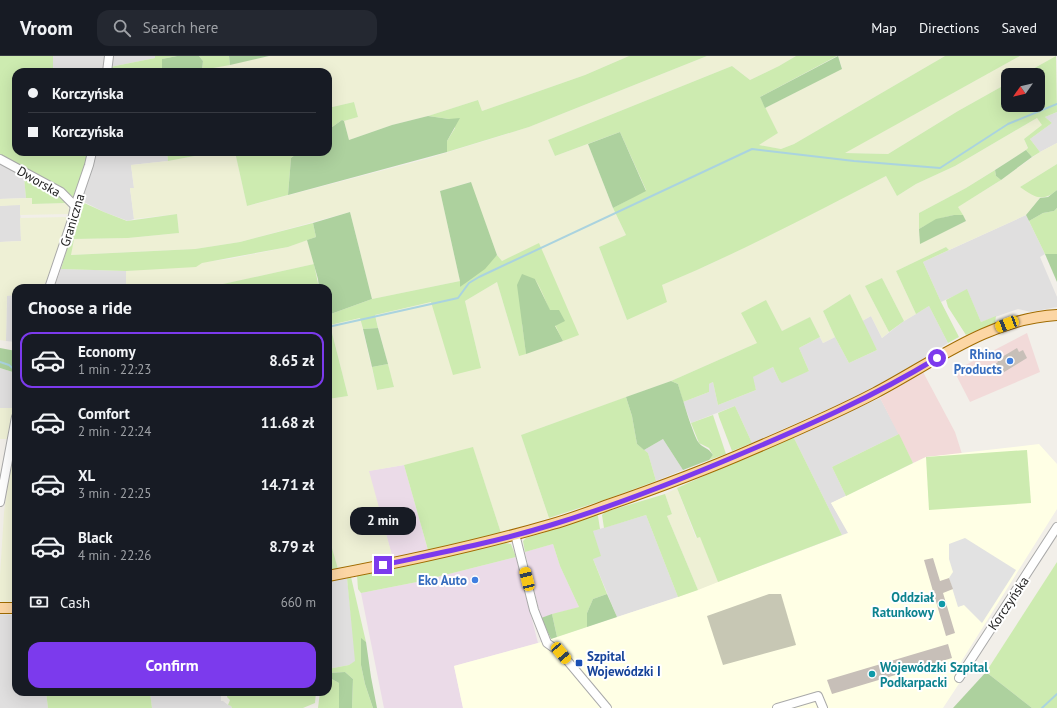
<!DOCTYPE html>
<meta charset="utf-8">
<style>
:root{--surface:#171b24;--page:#242831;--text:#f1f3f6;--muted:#9ea1a6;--line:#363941;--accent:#7c3aed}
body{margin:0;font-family:"PT Sans",sans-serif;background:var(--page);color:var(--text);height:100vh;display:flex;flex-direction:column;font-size:15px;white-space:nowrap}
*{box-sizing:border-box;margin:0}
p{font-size:13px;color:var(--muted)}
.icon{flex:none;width:22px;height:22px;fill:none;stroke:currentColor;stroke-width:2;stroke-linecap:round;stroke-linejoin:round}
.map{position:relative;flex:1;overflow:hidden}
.side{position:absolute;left:12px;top:228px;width:320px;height:412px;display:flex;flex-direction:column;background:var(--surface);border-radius:12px;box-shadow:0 4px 16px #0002}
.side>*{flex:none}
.top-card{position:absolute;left:12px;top:12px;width:320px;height:88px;border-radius:12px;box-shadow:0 4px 16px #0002;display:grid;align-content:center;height:88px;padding:0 16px;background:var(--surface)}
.needle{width:26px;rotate:236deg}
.controls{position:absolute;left:1001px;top:12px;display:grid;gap:8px}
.controls a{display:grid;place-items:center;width:44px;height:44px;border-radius:8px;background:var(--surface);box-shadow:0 4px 16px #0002;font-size:20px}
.end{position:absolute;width:18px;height:18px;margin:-9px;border:5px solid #7c3aed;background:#fff;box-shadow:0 0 0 2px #fff}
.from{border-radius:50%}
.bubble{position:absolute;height:28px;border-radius:12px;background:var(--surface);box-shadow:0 4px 16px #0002;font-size:13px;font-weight:800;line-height:28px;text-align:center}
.car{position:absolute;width:12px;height:24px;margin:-12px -6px;border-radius:5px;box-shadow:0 0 3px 1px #0007;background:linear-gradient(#f5c518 24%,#345 0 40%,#f5c518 0 76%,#345 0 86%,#f5c518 0)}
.top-card b{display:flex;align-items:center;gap:14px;height:38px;font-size:15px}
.top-card b+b{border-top:1px solid var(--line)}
.top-card i{width:10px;height:10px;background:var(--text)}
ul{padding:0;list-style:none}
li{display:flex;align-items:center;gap:12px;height:56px;margin:0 8px 6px;padding:0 8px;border:2px solid transparent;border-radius:12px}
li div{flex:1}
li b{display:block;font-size:15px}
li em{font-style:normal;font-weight:800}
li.on{border-color:var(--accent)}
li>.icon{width:36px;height:36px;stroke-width:1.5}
h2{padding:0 16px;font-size:18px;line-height:48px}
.pay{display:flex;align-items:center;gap:10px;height:44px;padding:0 16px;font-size:15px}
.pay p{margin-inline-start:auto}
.action{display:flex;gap:8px;margin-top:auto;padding:8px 16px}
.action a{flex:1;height:46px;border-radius:12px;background:var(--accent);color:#fff;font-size:16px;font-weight:800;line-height:46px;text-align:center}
header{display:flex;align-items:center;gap:24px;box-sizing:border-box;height:56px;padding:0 20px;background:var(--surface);border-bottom:1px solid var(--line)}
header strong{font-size:19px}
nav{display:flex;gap:22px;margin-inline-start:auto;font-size:14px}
.search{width:280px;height:36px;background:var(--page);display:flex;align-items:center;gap:10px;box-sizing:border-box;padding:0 14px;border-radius:12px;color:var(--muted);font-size:15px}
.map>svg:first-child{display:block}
.residential{fill:#e0dfdf}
.commercial{fill:#f2dad9}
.industrial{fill:#ebdbe8}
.education{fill:#ffffe5}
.construction{fill:#c7c7b4}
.farmland{fill:#eef0d5}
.grass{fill:#cdebb0}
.forest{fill:#add19e}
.parking{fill:#e2e2e2}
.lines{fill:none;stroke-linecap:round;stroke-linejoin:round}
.stream{stroke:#aad3df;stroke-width:2}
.building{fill:#c7bfb8}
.minor-casing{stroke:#a9a9a9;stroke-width:10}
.major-casing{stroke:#a06b00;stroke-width:12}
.minor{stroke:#fff;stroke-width:8}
.major{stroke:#fcd6a4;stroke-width:10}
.route{stroke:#7c3aed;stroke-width:5}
.shop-dot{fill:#3f7fe0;stroke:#fff;stroke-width:1.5}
.culture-dot{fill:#0f9aa8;stroke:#fff;stroke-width:1.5}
.transit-dot{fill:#1a4fb4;stroke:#fff;stroke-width:1.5}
.labels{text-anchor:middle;stroke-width:4;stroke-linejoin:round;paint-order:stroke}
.street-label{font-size:13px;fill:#222;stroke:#fff}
.shop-label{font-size:13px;font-weight:bold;fill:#366cbe;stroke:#fff;text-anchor:end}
.culture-label{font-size:13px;font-weight:bold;fill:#0d838f;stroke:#fff;text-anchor:end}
.transit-label{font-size:13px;font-weight:bold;fill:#164399;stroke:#fff;text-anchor:start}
</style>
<header>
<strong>Vroom</strong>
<div class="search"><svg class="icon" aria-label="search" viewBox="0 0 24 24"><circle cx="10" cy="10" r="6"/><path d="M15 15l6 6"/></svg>Search here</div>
<nav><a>Map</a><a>Directions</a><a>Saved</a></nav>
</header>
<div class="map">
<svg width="1057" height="652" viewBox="0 0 1057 652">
<rect width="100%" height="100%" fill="#f2efe9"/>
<g class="residential">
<polygon points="53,0 107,0 104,16 53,16"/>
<polygon points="111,0 155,0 155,2 110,11"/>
<polygon points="1057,56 1057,87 1040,96 1030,83 1052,67 1045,61"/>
<polygon points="94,96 167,96 168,105 131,109 134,132 130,132 134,163 128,165 104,156 82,145"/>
<polygon points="0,108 24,121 26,142 0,143"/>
<polygon points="20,148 21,185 0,186 0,150"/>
<polygon points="1026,159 1045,198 1040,201 1057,241 1057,251 1031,256 1018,253 981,266 967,234 941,246 923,206"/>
<polygon points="61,213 126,215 126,232 54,232"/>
<polygon points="7,239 16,239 16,286 6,285"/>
<polygon points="929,250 948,287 909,312 858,340 752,387 735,350 691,367 683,346 709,336 709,328 713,326 718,349 756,334 752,321 773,311 779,324 809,315 799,292 820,281 823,287 835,281 849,307 877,294 862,265 871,260 882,282 904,265"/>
<polygon points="0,312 16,317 15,352 0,352"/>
<polygon points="880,342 899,378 832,411 846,440 831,447 849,477 842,479 793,380"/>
<polygon points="663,383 683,414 656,425 648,397 644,394"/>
<polygon points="646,459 678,541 617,561 593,503 593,475"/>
<polygon points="347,522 356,605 349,609 328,613 328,526"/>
<polygon points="0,558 16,559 16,636 46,636 48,652 0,652"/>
<polygon points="150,636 221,636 221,645 223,645 228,649 231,650 232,652 152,652"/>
</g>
<g class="commercial">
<polygon points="1027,277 1040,316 970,346 954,315"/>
<polygon points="923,316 955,376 962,398 926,401 913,407 880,342"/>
</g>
<g class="industrial">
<polygon points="404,409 428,494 393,503 368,415"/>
<polygon points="553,488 560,510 579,551 541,562 525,496"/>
<polygon points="516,501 538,587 454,610 463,652 384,652 361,537 417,526"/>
</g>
<polygon class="education" points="1039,388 1057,408 1057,453 961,606 961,613 966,617 943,652 463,652 454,610 538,587 678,541 848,477 831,447 926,401"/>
<polygon class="construction" points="769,538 781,538 796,589 723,609 707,560"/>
<g class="farmland">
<polygon points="269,0 629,0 585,19 482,55 478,44 428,60 392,69 349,84 344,65 358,61 354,46 328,52 328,16 190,16"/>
<polygon points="707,0 796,0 779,10 750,24 732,10 548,84 555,100 588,88 613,152 626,179 599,191 627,264 662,229 708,209 760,184 886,120 897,140 916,128 955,110 1037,62 1043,69 1024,83 1028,93 966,132 919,157 920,187 966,165 957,151 995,128 1040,96 1057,87 1057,108 1020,131 1040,142 1026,159 949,194 946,191 896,215 916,258 904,265 882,222 865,230 889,276 882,282 871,260 862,265 850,238 823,255 835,281 823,287 810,261 782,275 766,245 757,287 671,325 521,379 549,462 501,477 473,392 404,409 369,415 393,503 338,513 328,478 328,343 348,340 330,269 360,262 377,334 394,331 375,259 431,246 481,312 465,245 497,226 519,300 539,188 502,205 497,199 470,126 440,135 460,225 372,243 350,156 240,186 195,193 70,199 74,183 128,182 179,177 177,158 134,163 130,132 134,132 131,109 168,105 216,96 235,96 247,150 426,103 529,71"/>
<polygon points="838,0 945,0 794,88 781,93 758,89 778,77 765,52 842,12"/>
<polygon points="1020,0 1056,0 1022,19 1008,19 1008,27 958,55 888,98 844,97"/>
<polygon points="32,142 32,148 67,147 70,158 20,159 20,149 0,150 0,143"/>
<polygon points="67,161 69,163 55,205 43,232 16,232 16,239 7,240 6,285 0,284 0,186 21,185 20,162"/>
<polygon points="307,184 314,208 224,228 227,232 126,232 126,215 229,203 288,191"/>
<polygon points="0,352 15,352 8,383 0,383"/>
<polygon points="16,394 16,545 3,546 0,544 0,519 4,457 10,411"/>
<polygon points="677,432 696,482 700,480 718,526 698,534 667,460 672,458 665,438"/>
</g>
<g class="grass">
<polygon points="0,0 53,0 53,16 16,16 16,96 38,96 39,99 90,97 74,142 60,130 0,100"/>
<polygon points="155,0 177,0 162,3 162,16 109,16 110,11 155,2"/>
<polygon points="199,0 229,0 230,9 202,14 203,5"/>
<polygon points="629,0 707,0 529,71 447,96 447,85 455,72 449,63 428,60 478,44 482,55 585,19"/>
<path d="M 796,0 L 837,0 L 760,41 L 778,77 L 759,89 L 781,93 L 794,88 L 945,0 L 1020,0 L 845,97 L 888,98 L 958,55 L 1008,27 L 1008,49 L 1038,49 L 1038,19 L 1022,19 L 1056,0 L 1057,56 L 1045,61 L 1052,67 L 1030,83 L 1040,96 L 1032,101 L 1026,94 L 1028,92 L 1024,83 L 1042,69 L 1037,62 L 955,110 L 916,128 L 897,140 L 886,120 C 812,158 739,197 662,229 L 667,246 L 627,264 L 599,191 L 626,179 L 613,152 L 646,134 L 620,76 L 555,100 L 548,84 L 732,10 L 750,24 L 779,10 Z"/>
<polygon points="354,46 358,61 344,65 342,64 328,74 328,52"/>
<polygon points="167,96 216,96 168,105"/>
<polygon points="235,96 299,96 291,102 288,139 247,150"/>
<path d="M 1057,108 L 1057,134 C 1042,147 1035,141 1020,131 Z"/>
<path d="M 995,114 L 996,120 L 1001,124 L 958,151 L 963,159 C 946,158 933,165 919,173 L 919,157 L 966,132 Z"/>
<polygon points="24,121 58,138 67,147 32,148 32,142 26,142"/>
<polygon points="82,146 104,156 127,165 177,158 179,177 128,182 74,183 71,199 195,193 240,186 313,167 316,181 288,191 202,207 196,211 126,215 61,213 76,161 78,150"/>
<polygon points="1057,152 1057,198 1045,198 1029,165 1043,157 1054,155"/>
<path d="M 539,187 L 579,279 L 563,285 C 552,265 547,243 535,223 L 522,267 L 526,298 L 519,300 L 497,226 L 465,245 L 481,312 L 453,319 L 431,246 L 375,259 L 378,272 L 363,273 L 360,262 L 330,269 L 348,340 L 328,343 L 328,259 L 372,243 L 460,225 L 460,231 L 497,199 L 502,205 Z"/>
<polygon points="946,191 949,194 923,206 941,246 959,281 948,287 929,250 916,258 896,215"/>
<polygon points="314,208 319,232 227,232 223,228"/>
<polygon points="882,222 904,265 889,276 865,230"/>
<polygon points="967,233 981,266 996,260 995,267 966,279 948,251 946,244"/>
<polygon points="850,238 877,294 849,307 835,281 823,255"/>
<polygon points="766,244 782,275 810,261 820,281 799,292 809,315 782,327 779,324 773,311 753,321 756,334 718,349 713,326 709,328 709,336 683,346 678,328 671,325 757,287 741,257"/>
<polygon points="388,308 394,331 377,334 372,311"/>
<polygon points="626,341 632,360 637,388 648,397 656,425 604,444 549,462 521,379"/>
<polygon points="735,350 752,387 732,395 719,361 718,357"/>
<polygon points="713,359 726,398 709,404 713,399 709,392 699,387 691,367"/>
<polygon points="899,378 913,407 846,440 832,411"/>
<polygon points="793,380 842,479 718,526 700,481 697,482 677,432"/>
<polygon points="473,391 501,477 428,494 404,409"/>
<polygon points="1027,394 1031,447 929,454 926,401"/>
<polygon points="665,438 672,458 667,460 698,534 678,541 646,459 604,472 602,459 605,456"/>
<polygon points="595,456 598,460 600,473 593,475 601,500 593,503 607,538 593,543 587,557 587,571 557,581 552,558 579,551 560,510 553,488 525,496 523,485 526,482 543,477"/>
<polygon points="328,478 338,513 328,515"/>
<polygon points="505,487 511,488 516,501 417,526 361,537 358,533 357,519"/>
<polygon points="1057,506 1057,652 1032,652 986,616"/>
<polygon points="351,521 366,586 361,583 361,609 365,628 373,652 352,652 353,623 345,616 328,617 328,613 349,609 355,605 347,522"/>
<polygon points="328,621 339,627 339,652 318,652 320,636 328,636"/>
<polygon points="46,636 150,636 152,652 48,652"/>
<polygon points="228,636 264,636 270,637 272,636 316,636 315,647 303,652 232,652 231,650 228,649 230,644 227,641"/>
</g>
<g class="forest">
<polygon points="177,0 199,0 203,5 202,14 190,16 162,16 162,3"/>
<polygon points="229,0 269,0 230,9"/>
<polygon points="838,0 842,13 765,52 760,41"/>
<polygon points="428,60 449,63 460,62 447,85 447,96 288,139 291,102 299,96 328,96 328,74 342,64 344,65 349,84 392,69"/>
<polygon points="620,76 646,135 613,152 588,88"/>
<polygon points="1026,94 1032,101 1001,124 996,120 995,114"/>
<polygon points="471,126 497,199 485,213 460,231 460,225 440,135"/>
<polygon points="1057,134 1057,152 1054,155 1043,157 1029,165 1026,159 1040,142 1048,141"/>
<polygon points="350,156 372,243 328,259 328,232 319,232 318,223 307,184 316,181 313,167"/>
<polygon points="954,159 963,159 966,165 920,188 919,173 936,163"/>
<polygon points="1045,198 1057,198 1057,226"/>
<polygon points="522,218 535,223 550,254 559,254 565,265 555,270 563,285 526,298 517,229"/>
<polygon points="378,272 388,308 372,311 363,273"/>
<polygon points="0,292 16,295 16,317 0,312"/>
<path d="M 671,325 L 678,328 C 681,338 694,382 699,387 C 704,393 708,391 713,399 L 709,404 L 683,414 L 663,383 L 644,394 L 637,388 L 632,360 L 626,341 Z"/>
<polygon points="607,538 617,561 587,571 587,557 593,543"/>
<polygon points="552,558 557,581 551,583 541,562"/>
<polygon points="361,582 366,586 371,621 377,652 373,652 365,628 361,609"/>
<polygon points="345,616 353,623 352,652 339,652 339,627 328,621 328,617"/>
<polygon points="986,616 1032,652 953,652"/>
</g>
<polygon class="parking" points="965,482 1016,514 982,567 964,549 958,551 949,522 953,516 949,503 949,488"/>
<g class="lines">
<g class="stream">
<polyline points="328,271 458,242 469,227 479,221 752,93 854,105 940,112 1008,68 1057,48"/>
<polyline points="0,306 9,309 16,315"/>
<polyline points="1042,652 1057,638"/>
</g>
</g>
<g class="building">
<polygon points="1017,292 1019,296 1023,294 1027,302 1001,318 995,308 998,306 997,304"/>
<polygon points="933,502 940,525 949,522 953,533 943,537 955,577 946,580 924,504"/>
<polygon points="948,588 952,602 832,638 827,624"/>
</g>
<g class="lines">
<defs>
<g id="minor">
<polyline points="107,16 109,0"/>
<polyline points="0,103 61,136 75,150"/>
<polyline points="49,232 72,164 75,150 89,109 92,96"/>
<polyline points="0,446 16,361"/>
<polyline points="515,478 534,554 547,587 561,597 607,652"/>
<polyline points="959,622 1057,471"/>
<polyline points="777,652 818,640 823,652"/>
</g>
<g id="major">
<path d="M 328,520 C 402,506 477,490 549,469 C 568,464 586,457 605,450 C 654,433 703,415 751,394 C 793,376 835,358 875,337 C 934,306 988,263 1057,259"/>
<polyline points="0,552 16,552"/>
</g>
</defs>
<use href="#minor" class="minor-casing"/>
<use href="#major" class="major-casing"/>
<use href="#minor" class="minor"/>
<use href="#major" class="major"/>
</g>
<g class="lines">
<path class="route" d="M 383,509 C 439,497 496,486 551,469 C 614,450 675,426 736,400 C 805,371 873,341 937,302"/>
</g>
<g class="shop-dot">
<circle cx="1010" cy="305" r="4"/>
<circle cx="475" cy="524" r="4"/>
</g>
<g class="culture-dot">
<circle cx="942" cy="548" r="4"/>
<circle cx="872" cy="618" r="4"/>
</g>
<rect class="transit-dot" x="575" y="603" width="8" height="8" rx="2"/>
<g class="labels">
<g class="street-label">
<text transform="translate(39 125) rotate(30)" y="5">Dworska</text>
<text transform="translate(72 164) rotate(-73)" y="5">Graniczna</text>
<text transform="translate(1008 547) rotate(-56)" y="5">Korczyńska</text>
</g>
<g class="shop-label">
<text x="1002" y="303">Rhino<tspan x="1002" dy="15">Products</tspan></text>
<text x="467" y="529">Eko Auto</text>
</g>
<g class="culture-label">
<text x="934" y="546">Oddział<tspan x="934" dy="15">Ratunkowy</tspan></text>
<text x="880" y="616" text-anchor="start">Wojewódzki Szpital<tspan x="880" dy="15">Podkarpacki</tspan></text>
</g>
<g class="transit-label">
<text x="587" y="605">Szpital<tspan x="587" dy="15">Wojewódzki I</tspan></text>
</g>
</g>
</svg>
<div class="controls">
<a><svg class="needle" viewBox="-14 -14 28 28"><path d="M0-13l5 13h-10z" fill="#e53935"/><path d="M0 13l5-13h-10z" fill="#9ea1a6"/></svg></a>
</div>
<i class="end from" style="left:937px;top:302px"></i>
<i class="end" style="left:383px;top:509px"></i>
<div class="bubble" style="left:350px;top:451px;width:66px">2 min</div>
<i class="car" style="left:1007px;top:268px;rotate:249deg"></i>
<i class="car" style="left:527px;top:523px;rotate:346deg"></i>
<i class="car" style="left:561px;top:597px;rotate:140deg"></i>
<div class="top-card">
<b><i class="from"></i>Korczyńska</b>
<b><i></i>Korczyńska</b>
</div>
<section class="side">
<h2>Choose a ride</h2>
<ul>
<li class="on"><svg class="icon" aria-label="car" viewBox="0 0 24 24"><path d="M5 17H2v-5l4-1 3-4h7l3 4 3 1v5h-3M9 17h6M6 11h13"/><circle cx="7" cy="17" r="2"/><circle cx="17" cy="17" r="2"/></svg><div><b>Economy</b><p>1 min · 22:23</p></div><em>8.65 zł</em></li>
<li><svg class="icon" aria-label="car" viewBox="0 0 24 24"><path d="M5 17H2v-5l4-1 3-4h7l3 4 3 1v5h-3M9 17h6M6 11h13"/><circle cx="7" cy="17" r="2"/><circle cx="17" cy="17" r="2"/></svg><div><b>Comfort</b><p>2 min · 22:24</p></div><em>11.68 zł</em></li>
<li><svg class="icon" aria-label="car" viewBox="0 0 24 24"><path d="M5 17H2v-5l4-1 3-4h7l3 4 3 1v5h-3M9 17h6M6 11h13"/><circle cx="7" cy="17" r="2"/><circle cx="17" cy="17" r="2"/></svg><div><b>XL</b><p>3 min · 22:25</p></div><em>14.71 zł</em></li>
<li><svg class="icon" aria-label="car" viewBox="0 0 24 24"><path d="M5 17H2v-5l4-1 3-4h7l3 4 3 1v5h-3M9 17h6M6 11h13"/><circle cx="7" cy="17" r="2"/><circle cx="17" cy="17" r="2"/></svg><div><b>Black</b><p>4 min · 22:26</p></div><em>8.79 zł</em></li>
</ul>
<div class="pay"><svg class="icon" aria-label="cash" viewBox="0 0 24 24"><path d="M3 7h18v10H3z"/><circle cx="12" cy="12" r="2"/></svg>Cash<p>660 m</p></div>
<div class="action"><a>Confirm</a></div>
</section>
</div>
